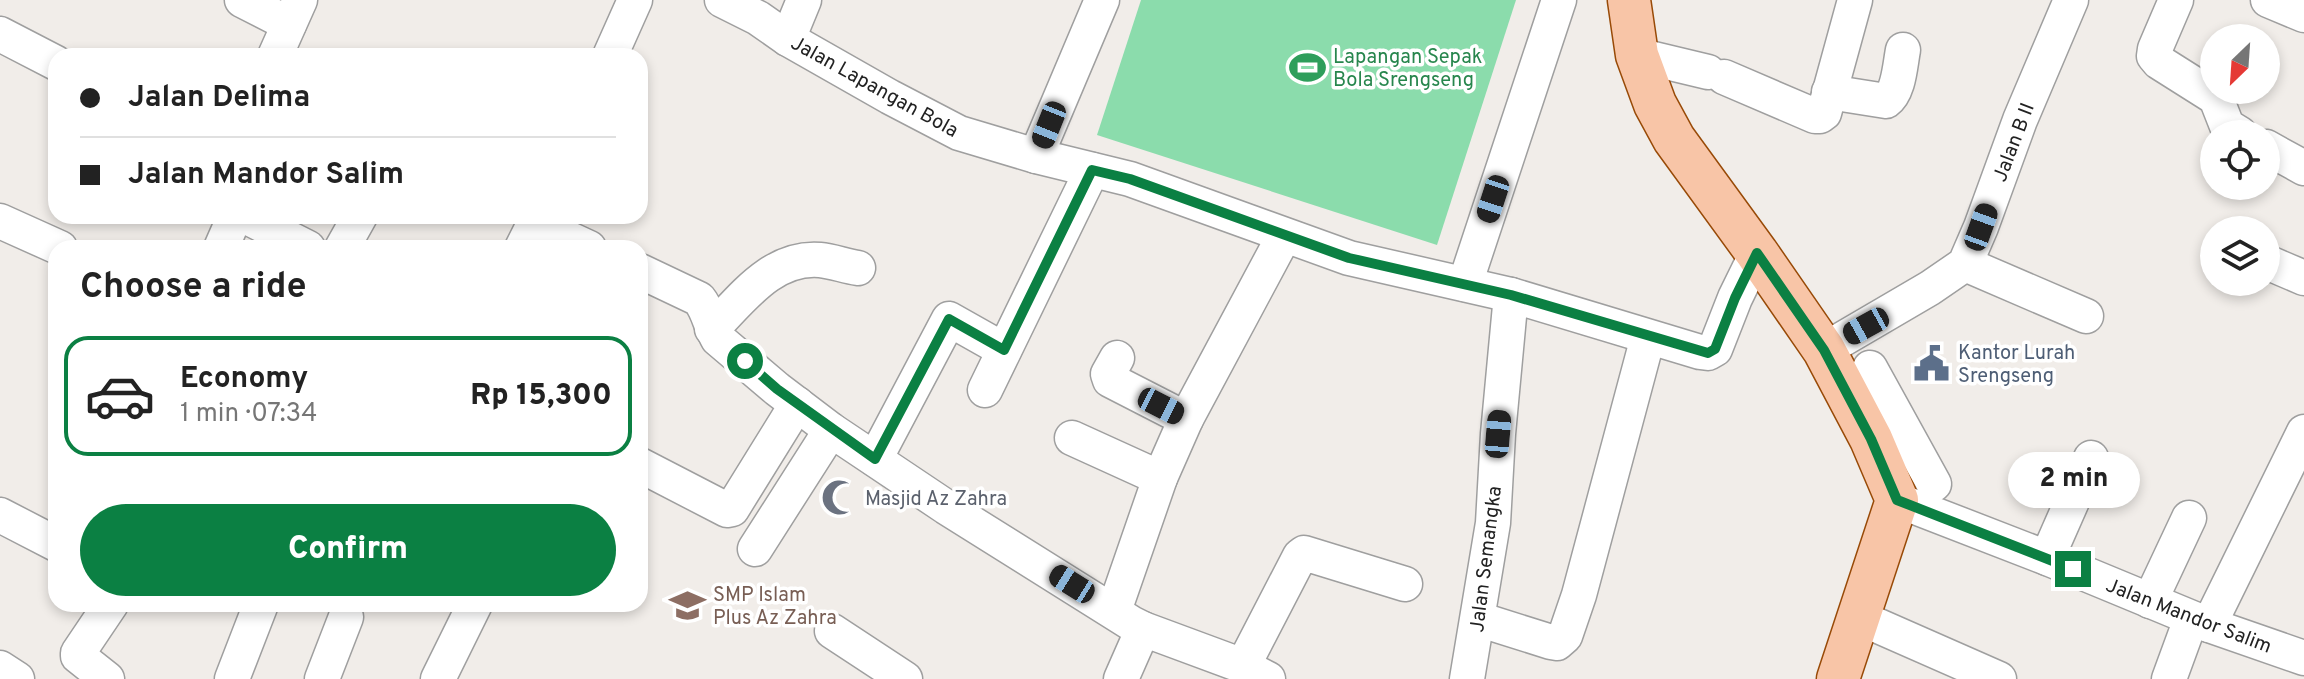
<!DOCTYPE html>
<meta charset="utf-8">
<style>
:root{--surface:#fff;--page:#f2f2f2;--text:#222;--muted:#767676;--line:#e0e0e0;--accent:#0b8043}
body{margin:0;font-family:Overpass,sans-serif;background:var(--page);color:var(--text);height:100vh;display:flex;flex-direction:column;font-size:30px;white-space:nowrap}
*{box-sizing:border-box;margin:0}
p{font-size:26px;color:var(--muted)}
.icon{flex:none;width:44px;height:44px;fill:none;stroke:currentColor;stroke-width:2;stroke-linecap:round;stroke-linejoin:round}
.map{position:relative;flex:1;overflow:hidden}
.panel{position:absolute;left:48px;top:240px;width:600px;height:372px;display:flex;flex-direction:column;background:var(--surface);border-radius:24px;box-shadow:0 4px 12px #0003}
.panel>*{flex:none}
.hud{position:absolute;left:48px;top:48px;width:600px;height:176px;border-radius:24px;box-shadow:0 4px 12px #0003;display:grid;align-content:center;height:176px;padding:0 32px;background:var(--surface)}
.needle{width:52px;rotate:205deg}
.buttons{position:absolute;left:2200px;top:24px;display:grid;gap:16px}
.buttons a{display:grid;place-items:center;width:80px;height:80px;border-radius:50%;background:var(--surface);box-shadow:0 4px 12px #0003;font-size:40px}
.end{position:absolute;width:36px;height:36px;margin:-18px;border:10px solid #0b8043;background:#fff;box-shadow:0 0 0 4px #fff}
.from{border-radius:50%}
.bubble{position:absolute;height:56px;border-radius:28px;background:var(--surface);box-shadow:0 4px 12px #0003;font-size:26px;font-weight:800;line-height:56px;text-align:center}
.car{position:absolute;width:24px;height:48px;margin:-24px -12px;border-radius:10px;box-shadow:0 0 6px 2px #0007;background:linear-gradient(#222 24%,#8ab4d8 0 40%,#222 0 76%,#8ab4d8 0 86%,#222 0)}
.hud b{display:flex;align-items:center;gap:28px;height:76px;font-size:30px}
.hud b+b{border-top:2px solid var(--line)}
.hud i{width:20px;height:20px;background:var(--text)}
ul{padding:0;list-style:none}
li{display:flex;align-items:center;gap:24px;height:120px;margin:0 16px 12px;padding:0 16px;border:4px solid transparent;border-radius:24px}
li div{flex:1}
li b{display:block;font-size:30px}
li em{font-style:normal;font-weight:800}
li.on{border-color:var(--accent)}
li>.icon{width:72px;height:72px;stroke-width:1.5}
h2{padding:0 32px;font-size:36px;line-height:96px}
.button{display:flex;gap:16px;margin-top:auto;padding:16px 32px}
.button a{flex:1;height:92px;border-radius:48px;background:var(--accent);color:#fff;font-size:32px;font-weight:800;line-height:92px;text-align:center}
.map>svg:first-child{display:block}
.pitch{fill:#8bdcac}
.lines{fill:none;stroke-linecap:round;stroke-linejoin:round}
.minor-casing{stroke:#9f9f9f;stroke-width:37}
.major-casing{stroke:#984a07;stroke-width:45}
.minor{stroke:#fff;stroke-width:34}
.major{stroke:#f8c5a7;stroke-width:42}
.route{stroke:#0b8043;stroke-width:10}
.labels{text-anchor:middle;stroke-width:7;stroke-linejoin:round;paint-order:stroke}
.leisure-label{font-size:20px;fill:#27864d;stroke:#fff;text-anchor:start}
.street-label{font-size:20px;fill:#222;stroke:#fff}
.service-label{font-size:20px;fill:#4e5e75;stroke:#fff;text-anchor:start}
.worship-label{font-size:20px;fill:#5b616d;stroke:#fff;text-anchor:start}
.education-label{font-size:20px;fill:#785e54;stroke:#fff;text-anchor:start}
</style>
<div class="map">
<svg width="2304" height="679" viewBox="0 0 2304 679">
<rect width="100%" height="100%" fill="#f1ede9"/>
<polygon class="pitch" points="1141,0 1516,0 1437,245 1097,135"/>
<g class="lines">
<defs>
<g id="minor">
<polyline points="242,0 289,24"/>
<polyline points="722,0 758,18 788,39 890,97 959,133 1036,156 1130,179 1349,258 1511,295 1700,352 1708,353 1715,349 1735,298 1757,253"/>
<polyline points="2176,0 2155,49 2154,56 2159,62 2216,98 2227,126 2240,134"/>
<polyline points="2268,0 2304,15"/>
<polyline points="0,34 56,63"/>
<polyline points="788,39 804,0"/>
<polyline points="1637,55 1708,72"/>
<polyline points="275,56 300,0"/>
<polyline points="610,56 635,0"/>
<polyline points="1724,77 1815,116 1820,116 1824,113 1855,0"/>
<path d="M 1829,92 L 1886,101 C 1899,92 1900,65 1903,50"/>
<polyline points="2266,147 2304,168"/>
<polyline points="1036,156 1102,0"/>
<polyline points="245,216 308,248"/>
<polyline points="0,221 60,248"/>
<polyline points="535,223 589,248"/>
<polyline points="221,248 235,216"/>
<polyline points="342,248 360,216"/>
<polyline points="522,248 538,216"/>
<polyline points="2269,263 2304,278"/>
<polyline points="1965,264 2086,316"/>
<path d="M 640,271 L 699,299 C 709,311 710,326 718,339 L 777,389 L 831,430 L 946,507 L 1131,623 L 1143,629 L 1243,666 L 1268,679"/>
<polyline points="1465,284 1559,0"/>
<path d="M 712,329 C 742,299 772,256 820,260 C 832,261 845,266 858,268"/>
<polyline points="1824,350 1930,288 1965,264 1981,227 2020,120 2071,0"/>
<polyline points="1117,358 1108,374 1110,380 1186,419"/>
<polyline points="1870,368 1934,484"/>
<polyline points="985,390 1092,170"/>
<polyline points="1072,438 1160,478"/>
<polyline points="875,459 949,319 1004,350"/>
<polyline points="640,465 727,510 732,509 797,404"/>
<polyline points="1897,500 2047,558 2209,625 2304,658"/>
<polyline points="0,515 56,544"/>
<polyline points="755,549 831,430"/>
<polyline points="2047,558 2091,458"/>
<polyline points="2150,601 2189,518"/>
<polyline points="1114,611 1160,478 1186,419 1284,236"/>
<polyline points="1858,617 1999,679"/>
<polyline points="1478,619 1551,642 1557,643 1565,636 1579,595 1648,337"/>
<polyline points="2209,625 2304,432"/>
<polyline points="832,631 905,679"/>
<polyline points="1243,666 1300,556 1304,553 1405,584"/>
<polyline points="0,668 17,679"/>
<polyline points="107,679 78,656 78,653 111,604"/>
<polyline points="232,679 261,604"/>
<polyline points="322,679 346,617"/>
<polyline points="438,679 475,604"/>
<polyline points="1121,679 1143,629"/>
<polyline points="1467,679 1493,523 1498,434 1511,295"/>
<polyline points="2169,679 2191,619"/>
</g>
<polyline id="major" points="1629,0 1637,55 1655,104 1674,139 1757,253 1824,350 1871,439 1897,500 1838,679"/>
</defs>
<use href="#minor" class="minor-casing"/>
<use href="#major" class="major-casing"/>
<use href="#minor" class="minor"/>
<use href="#major" class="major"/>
</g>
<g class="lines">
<polyline class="route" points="745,361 777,389 875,459 949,319 1004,350 1092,170 1130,179 1349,258 1511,295 1708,353 1715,349 1735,298 1757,253 1824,350 1871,439 1897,500 2073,569"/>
</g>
<defs>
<symbol id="stadium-bare" viewBox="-9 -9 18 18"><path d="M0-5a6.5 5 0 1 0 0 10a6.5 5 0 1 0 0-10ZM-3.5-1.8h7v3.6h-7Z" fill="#2e9e5b" stroke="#fff" stroke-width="2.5" paint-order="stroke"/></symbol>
<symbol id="civic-bare" viewBox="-9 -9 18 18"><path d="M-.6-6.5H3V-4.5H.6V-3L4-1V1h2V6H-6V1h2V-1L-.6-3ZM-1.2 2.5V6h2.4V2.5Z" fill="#5c6f8a" stroke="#fff" stroke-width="2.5" paint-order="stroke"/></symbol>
<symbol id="mosque-bare" viewBox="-9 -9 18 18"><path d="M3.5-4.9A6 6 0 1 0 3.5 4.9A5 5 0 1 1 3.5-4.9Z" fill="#6b7280" stroke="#fff" stroke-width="2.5" paint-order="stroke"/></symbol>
<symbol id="school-bare" viewBox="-9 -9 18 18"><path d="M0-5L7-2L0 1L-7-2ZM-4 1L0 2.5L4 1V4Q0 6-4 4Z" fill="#8d6e63" stroke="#fff" stroke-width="2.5" paint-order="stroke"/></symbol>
</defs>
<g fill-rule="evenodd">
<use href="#stadium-bare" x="1282" y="42" width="51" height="51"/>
<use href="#civic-bare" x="1906" y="338" width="51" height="51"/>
<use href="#mosque-bare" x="814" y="472" width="51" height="51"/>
<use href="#school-bare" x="662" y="580" width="51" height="51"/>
</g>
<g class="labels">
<g class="leisure-label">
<text x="1333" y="63">Lapangan Sepak<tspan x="1333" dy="23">Bola Srengseng</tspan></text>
</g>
<g class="street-label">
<text transform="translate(875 86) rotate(29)" y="7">Jalan Lapangan Bola</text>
<text transform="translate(2013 142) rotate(-69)" y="7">Jalan B II</text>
<text transform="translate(1485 559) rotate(-83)" y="7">Jalan Semangka</text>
<text transform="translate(2189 615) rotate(21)" y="7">Jalan Mandor Salim</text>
</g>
<g class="service-label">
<text x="1958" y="359">Kantor Lurah<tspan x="1958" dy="23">Srengseng</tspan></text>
</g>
<g class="worship-label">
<text x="865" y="505">Masjid Az Zahra</text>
</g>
<g class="education-label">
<text x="713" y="601">SMP Islam<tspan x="713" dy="23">Plus Az Zahra</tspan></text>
</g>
</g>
</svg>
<div class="buttons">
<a><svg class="needle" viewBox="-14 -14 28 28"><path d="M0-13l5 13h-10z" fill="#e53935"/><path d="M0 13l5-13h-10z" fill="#767676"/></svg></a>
<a><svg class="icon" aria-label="locate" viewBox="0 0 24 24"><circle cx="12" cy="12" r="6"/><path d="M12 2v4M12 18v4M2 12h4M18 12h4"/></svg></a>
<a><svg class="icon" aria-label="layers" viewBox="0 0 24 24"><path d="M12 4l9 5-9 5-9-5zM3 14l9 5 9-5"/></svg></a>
</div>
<i class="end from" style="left:745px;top:361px"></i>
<i class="end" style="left:2073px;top:569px"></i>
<div class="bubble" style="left:2008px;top:452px;width:132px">2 min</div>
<i class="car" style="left:1049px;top:125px;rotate:202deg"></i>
<i class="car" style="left:1493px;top:199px;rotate:198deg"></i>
<i class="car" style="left:1981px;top:227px;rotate:20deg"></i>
<i class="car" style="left:1866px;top:326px;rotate:241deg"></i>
<i class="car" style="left:1161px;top:406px;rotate:117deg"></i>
<i class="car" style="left:1498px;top:434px;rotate:5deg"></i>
<i class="car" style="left:1072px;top:584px;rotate:302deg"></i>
<div class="hud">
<b><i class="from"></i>Jalan Delima</b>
<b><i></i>Jalan Mandor Salim</b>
</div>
<section class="panel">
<h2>Choose a ride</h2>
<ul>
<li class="on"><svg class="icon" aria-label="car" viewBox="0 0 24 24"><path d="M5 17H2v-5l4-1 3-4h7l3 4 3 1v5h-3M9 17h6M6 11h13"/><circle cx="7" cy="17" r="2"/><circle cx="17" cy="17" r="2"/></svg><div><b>Economy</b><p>1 min · 07:34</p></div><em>Rp 15,300</em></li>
</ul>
<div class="button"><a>Confirm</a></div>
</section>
</div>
